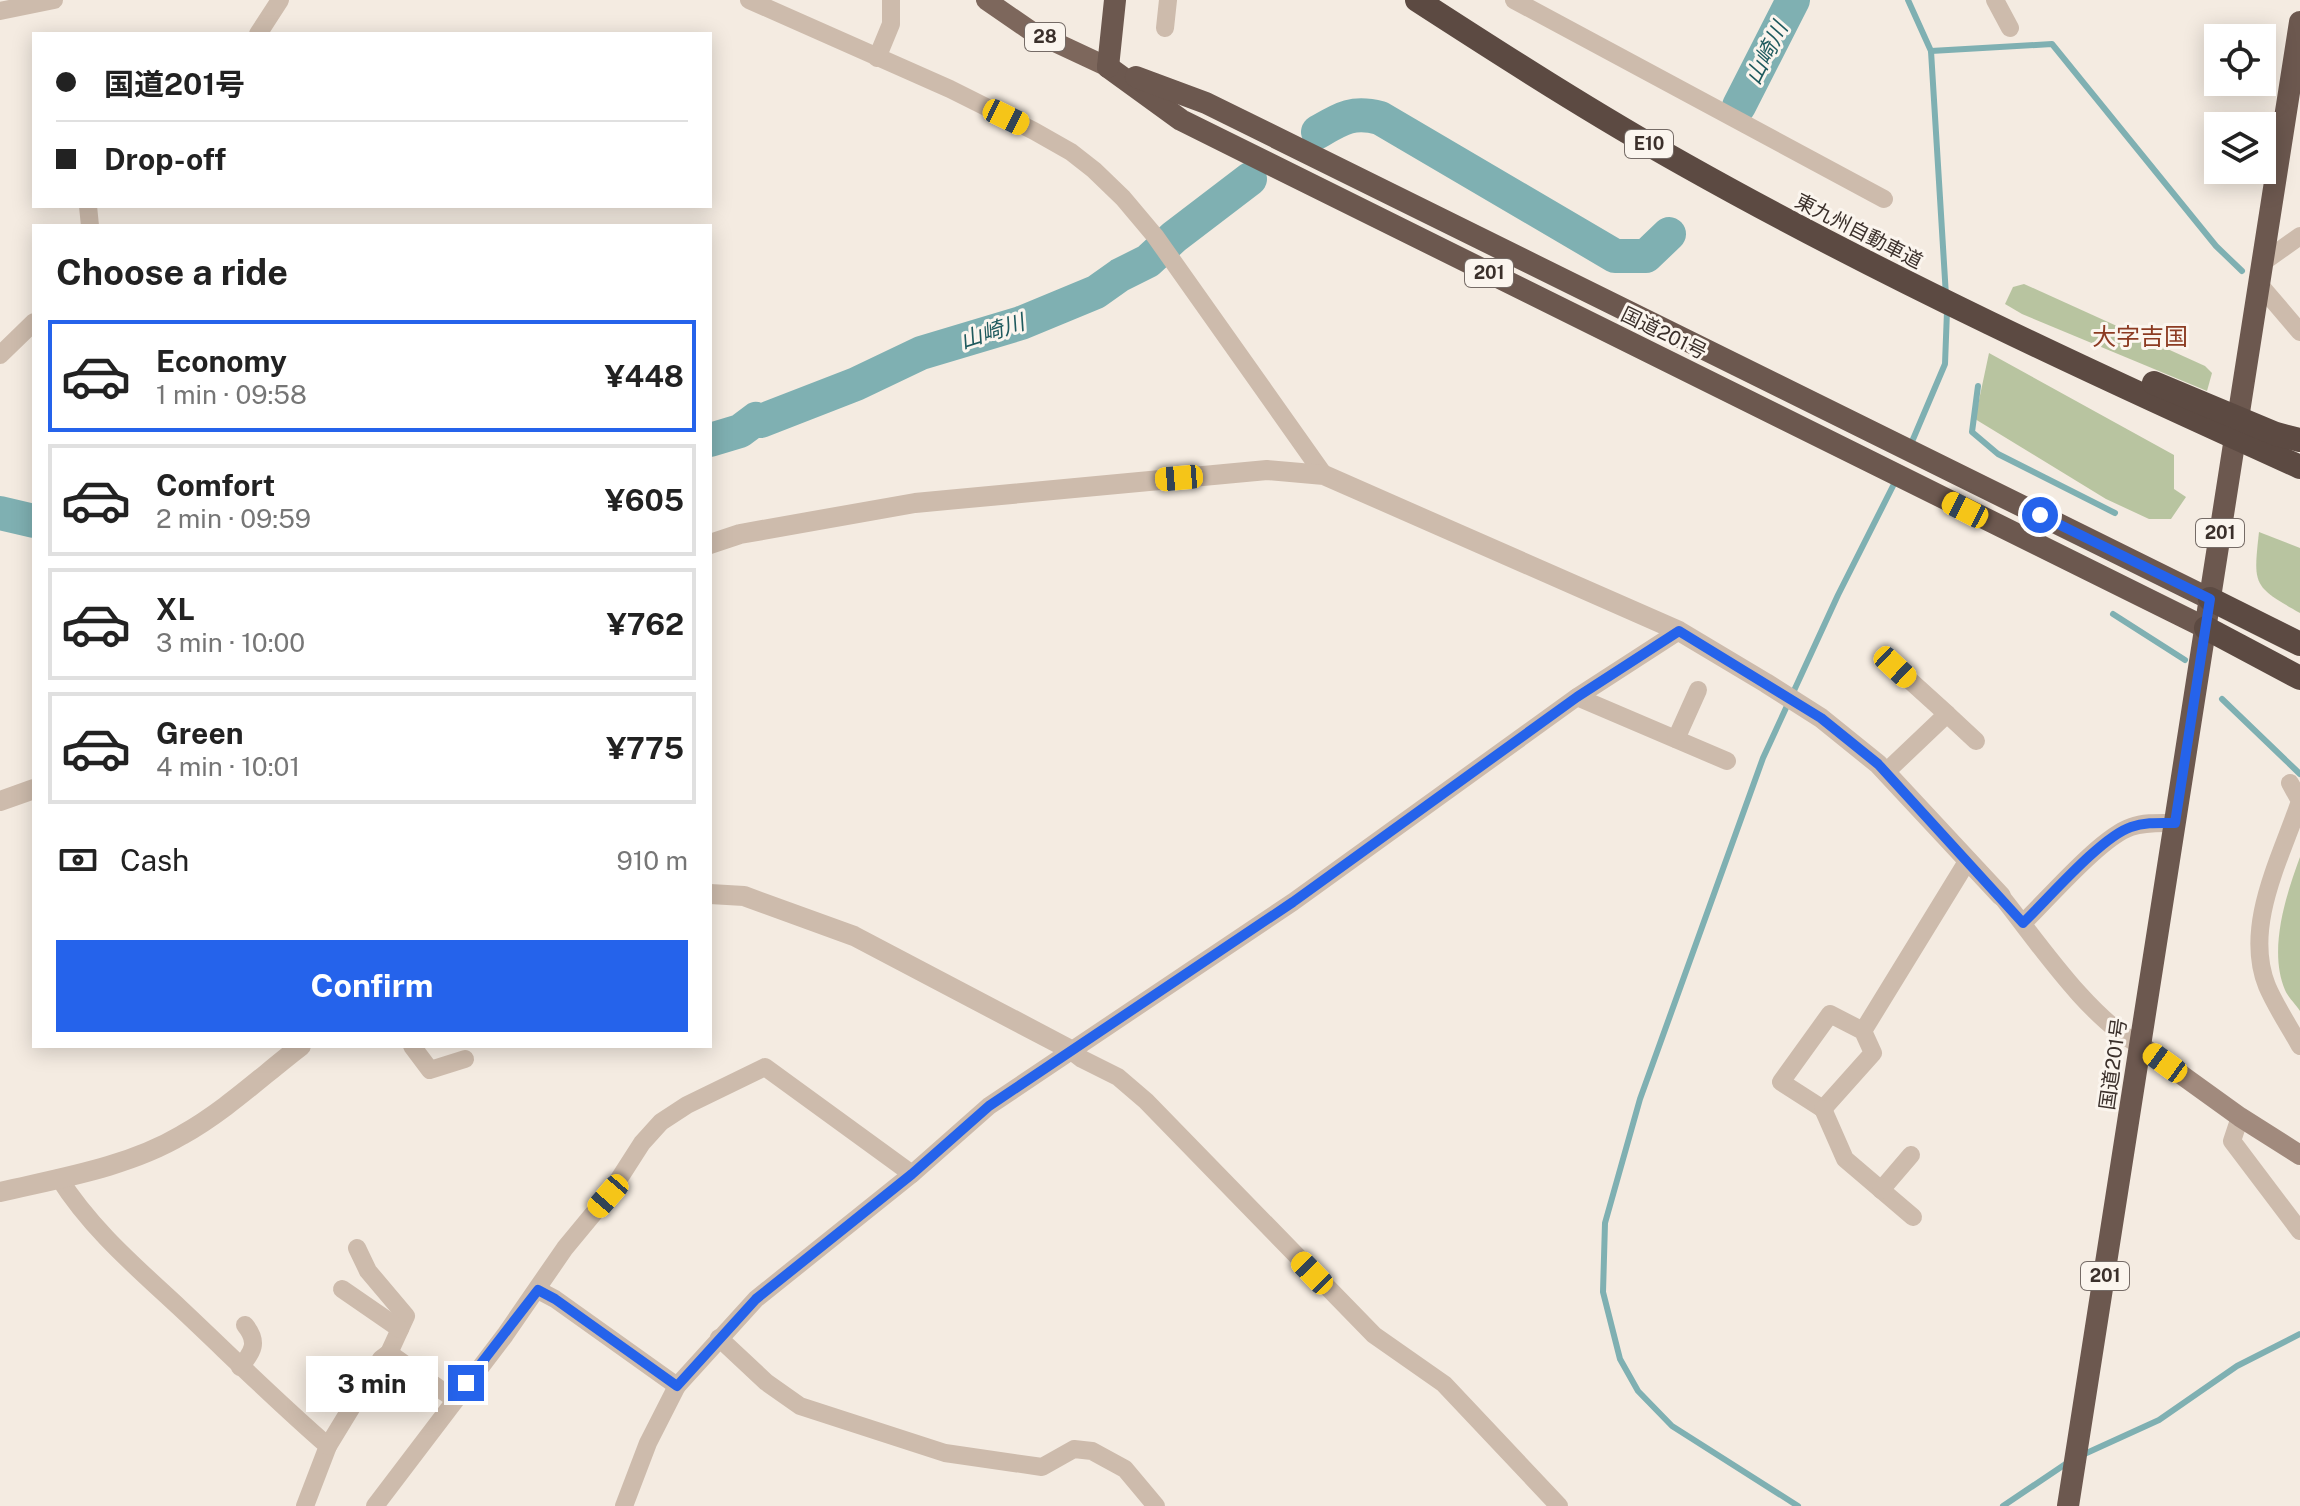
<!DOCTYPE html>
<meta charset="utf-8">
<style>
:root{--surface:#fff;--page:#f2f2f2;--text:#222;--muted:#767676;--line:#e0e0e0;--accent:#2563eb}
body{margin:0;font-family:"Public Sans","Noto Sans JP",sans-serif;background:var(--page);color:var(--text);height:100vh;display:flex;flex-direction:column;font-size:30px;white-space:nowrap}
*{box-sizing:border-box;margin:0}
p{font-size:26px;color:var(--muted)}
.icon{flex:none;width:44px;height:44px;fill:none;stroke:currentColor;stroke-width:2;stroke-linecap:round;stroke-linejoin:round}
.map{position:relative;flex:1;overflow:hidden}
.drawer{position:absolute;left:32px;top:224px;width:680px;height:824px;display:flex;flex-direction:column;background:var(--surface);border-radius:0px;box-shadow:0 4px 20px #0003}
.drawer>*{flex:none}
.guide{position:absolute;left:32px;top:32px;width:680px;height:176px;border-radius:0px;box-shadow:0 4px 20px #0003;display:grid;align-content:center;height:176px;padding:0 24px;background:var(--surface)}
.fabs{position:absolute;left:2204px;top:24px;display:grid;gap:16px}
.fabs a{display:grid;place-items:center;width:72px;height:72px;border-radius:0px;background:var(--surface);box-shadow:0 4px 20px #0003;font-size:40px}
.end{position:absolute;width:36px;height:36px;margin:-18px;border:10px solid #2563eb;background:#fff;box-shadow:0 0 0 4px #fff}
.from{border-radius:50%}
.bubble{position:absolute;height:56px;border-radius:0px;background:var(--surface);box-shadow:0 4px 20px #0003;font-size:26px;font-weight:700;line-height:56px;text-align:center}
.car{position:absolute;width:24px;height:48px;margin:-24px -12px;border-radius:10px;box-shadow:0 0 6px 2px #0007;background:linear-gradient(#f5c518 24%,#345 0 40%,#f5c518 0 76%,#345 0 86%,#f5c518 0)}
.guide b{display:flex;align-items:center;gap:28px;height:76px;font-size:30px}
.guide b+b{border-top:2px solid var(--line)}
.guide i{width:20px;height:20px;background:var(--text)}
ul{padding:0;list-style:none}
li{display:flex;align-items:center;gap:24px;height:112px;margin:0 16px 12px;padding:0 8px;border:4px solid var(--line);border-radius:0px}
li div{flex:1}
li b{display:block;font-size:30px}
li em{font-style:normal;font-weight:700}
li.on{border-color:var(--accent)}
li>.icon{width:72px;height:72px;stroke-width:1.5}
h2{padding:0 24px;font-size:36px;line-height:96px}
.pay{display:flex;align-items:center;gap:20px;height:88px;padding:0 24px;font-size:30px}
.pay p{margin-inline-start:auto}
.action{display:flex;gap:16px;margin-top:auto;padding:16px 24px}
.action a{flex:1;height:92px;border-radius:0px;background:var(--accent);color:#fff;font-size:32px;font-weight:700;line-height:92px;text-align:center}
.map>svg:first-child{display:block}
.green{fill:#b8c4a0}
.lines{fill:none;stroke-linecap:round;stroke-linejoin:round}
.stream{stroke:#7fb0b2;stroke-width:6}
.river{stroke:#7fb0b2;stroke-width:34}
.minor{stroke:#cdbbac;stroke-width:18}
.tertiary{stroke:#cdbbac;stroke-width:20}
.secondary{stroke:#a18a7d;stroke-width:20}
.primary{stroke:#7d675c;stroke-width:20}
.trunk{stroke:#6c584f;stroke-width:22}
.motorway{stroke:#5c4a42;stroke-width:24}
.route{stroke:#2563eb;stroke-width:10}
.labels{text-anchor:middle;stroke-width:6;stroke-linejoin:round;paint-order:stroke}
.shield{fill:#fbf5ee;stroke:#756b66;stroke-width:2}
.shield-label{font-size:18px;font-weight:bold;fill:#3b302b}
.street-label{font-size:20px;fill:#3b302b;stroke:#fbf5ee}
.water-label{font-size:22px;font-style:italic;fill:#1f5a5e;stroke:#fbf5ee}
.quarter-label{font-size:24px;fill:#8c3b22;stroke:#fbf5ee}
</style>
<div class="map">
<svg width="2300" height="1506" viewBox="0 0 2300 1506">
<rect width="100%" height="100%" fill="#f4ebe1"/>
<g class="green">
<polygon points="2024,284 2205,366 2212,373 2207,391 2022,314 2005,304 2013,287"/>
<polygon points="1989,353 2174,455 2174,489 2186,497 2171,519 2149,519 2106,499 1975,419"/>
<path d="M 2259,532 L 2300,548 L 2300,613 C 2253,586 2253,586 2259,532 Z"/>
<path d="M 2300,857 L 2300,1011 C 2296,1005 2288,997 2285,990 C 2268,950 2286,895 2300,857 Z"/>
</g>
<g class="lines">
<g class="stream">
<polyline points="1908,0 1931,51 1946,296"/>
<polyline points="1931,51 2052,44 2216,246 2242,271"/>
<polyline points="1978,386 1972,432 1998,454 2115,513"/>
<polyline points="1911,444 1945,364 1947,311"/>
<polyline points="2113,614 2185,660"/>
<polyline points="2222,699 2300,774"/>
<polyline points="2080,1456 2159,1420 2237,1366 2300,1334"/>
<polyline points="1798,1506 1672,1426 1638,1391 1620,1359 1603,1292 1605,1223 1640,1099 1763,758 1838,595 1896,480"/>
<polyline points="2003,1506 2070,1461"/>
</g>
<g class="river">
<polyline points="1739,106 1793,0"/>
<path d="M 1318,132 C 1342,118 1353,111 1380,118 L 1615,256 L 1646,256 L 1669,234"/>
<polyline points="710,440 740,431 756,419 761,421 856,384 921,353 1021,323 1096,292 1120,275 1148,261 1174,237 1250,179"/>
<polyline points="0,513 34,521"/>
</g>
<g class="minor">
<polyline points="749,0 950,89 1034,131 1071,152 1094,170 1123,198 1155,236 1324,475"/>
<polyline points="1514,0 1884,199"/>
<polyline points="1995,0 2010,28"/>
<polyline points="0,11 54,0"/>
<polyline points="1165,28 1168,0"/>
<polyline points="258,34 280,0"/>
<polyline points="877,58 891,24 891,0"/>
<polyline points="88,206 90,226"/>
<polyline points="2262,263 2300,236"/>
<polyline points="2259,284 2300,332"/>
<polyline points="0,355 34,322"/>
<polyline points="1577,697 1727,761"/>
<polyline points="1947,714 1976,741"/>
<polyline points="1676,739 1698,690"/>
<polyline points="1886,772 1947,714 1895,667"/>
<path d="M 2290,783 L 2300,801 C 2281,858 2243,926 2267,986 C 2276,1007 2289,1026 2300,1046"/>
<path d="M 2001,896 C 2037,941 2090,1020 2140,1045"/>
<path d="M 2023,923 C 2048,899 2101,837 2131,827 C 2145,822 2160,823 2175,823"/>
<polyline points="1863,1031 1873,1053 1823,1109 1781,1082 1830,1014 1863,1031 1968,860"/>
<polyline points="412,1046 430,1070 465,1059"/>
<polyline points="1069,1049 1082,1059 1118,1077 1146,1101 1374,1335 1444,1384 1559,1506"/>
<polyline points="1823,1109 1845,1159 1913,1217"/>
<polyline points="2240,1117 2232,1141 2300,1231"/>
<path d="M 59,1178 C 91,1229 136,1267 180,1308 C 229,1354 277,1402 328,1446 L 305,1506"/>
<polyline points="1881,1190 1911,1155"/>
<polyline points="357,1248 368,1271 406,1316 389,1353"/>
<polyline points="342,1289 400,1329"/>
<polyline points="538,1290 555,1299 677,1386"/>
<polyline points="719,1338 766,1382 800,1406 945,1453 1042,1467 1074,1449 1092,1451 1125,1469 1156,1506"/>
<path d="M 240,1367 C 253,1352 259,1342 245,1325"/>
<polyline points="328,1446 381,1359 389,1353 454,1399"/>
<polyline points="375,1506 505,1335 565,1248 608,1196 642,1143 661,1122 687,1105 765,1067 912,1174"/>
<polyline points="624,1506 648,1443 677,1386 756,1299 912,1174 989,1106 1293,902 1577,697 1679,631"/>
</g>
<g class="tertiary">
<polyline points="710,544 740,534 915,503 1267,470 1324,475 1679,631 1766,683 1821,718 1878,764 2001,896"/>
<polyline points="0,801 34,789"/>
<polyline points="710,894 744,896 854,936 1069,1049"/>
<path d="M 0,1192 C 60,1178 128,1167 182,1135 C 225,1111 262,1076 301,1046"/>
</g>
<polyline class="secondary" points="2140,1045 2240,1117 2300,1155"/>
<polyline class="primary" points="986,0 1031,31 1108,67"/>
<g class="trunk">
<polyline points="1108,67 1181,120 2206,628"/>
<polyline points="1108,67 1115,0"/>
<polyline points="1136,77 1206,103 2210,599"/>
<polyline points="2068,1506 2300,22"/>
</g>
<g class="motorway">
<path d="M 1417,0 C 1505,57 1594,114 1685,165 C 1884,277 2092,373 2300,467"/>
<polyline points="2154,383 2276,434 2300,440"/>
<polyline points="2210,599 2300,644"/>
<polyline points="2206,628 2300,678"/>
</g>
</g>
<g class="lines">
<path class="route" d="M 466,1383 L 538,1290 L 555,1299 L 677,1386 L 756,1299 L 912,1174 L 989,1106 L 1293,902 L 1577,697 L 1679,631 L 1821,718 L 1878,764 L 2023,923 C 2048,899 2101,837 2131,827 C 2145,822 2160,823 2175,823 L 2210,599 L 2040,515"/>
</g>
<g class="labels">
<g class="shield">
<rect x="1025" y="23" width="40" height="28" rx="6"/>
<rect x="1625" y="130" width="48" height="28" rx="6"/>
<rect x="1465" y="259" width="48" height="28" rx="6"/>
<rect x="2196" y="519" width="48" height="28" rx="6"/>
<rect x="2081" y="1262" width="48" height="28" rx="6"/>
</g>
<g class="shield-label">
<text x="1045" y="43">28</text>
<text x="1649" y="150">E10</text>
<text x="1489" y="279">201</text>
<text x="2220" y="539">201</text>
<text x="2105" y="1282">201</text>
</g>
<g class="street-label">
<text transform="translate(1859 231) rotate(27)" y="7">東九州自動車道</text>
<text transform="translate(1664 333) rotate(26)" y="7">国道201号</text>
<text transform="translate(2113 1064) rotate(-82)" y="7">国道201号</text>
</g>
<g class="water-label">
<text transform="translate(1766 53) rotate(-63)" y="8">山崎川</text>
<text transform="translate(992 331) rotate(-18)" y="8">山崎川</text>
</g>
<g class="quarter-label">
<text x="2140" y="345">大字吉国</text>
</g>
</g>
</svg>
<div class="fabs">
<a><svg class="icon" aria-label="locate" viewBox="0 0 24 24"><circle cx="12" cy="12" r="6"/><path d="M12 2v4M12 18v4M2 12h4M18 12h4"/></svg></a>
<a><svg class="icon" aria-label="layers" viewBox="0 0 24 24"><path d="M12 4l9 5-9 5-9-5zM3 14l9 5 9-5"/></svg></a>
</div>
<i class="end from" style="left:2040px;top:515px"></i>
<i class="end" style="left:466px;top:1383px"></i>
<div class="bubble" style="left:306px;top:1356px;width:132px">3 min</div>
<i class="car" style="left:1006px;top:117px;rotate:116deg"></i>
<i class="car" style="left:1179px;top:478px;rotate:265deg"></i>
<i class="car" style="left:1965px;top:510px;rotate:297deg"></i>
<i class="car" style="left:1895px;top:667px;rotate:133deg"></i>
<i class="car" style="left:2165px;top:1063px;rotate:306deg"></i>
<i class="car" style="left:608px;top:1196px;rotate:221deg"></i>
<i class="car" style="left:1312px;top:1273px;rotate:316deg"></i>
<div class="guide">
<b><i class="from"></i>国道201号</b>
<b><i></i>Drop-off</b>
</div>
<section class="drawer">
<h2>Choose a ride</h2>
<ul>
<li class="on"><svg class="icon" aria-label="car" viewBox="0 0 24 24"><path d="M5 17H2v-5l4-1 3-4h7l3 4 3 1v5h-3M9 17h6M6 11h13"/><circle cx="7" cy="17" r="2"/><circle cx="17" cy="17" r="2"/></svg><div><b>Economy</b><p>1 min · 09:58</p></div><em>¥448</em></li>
<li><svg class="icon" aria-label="car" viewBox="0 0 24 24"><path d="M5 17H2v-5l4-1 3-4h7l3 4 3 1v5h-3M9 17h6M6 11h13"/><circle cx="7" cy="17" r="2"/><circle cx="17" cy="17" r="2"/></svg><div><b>Comfort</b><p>2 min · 09:59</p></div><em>¥605</em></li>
<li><svg class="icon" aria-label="car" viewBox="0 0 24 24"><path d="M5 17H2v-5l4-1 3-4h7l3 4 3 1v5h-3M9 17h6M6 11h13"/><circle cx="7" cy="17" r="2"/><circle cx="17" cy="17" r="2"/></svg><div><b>XL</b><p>3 min · 10:00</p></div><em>¥762</em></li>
<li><svg class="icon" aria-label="car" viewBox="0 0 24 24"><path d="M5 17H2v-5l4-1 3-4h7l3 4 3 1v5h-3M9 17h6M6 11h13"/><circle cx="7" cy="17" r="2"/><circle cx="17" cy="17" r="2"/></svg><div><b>Green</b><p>4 min · 10:01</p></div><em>¥775</em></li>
</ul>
<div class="pay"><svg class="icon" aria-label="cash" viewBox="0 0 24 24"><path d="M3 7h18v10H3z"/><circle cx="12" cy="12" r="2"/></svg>Cash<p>910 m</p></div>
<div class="action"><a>Confirm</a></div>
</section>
</div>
